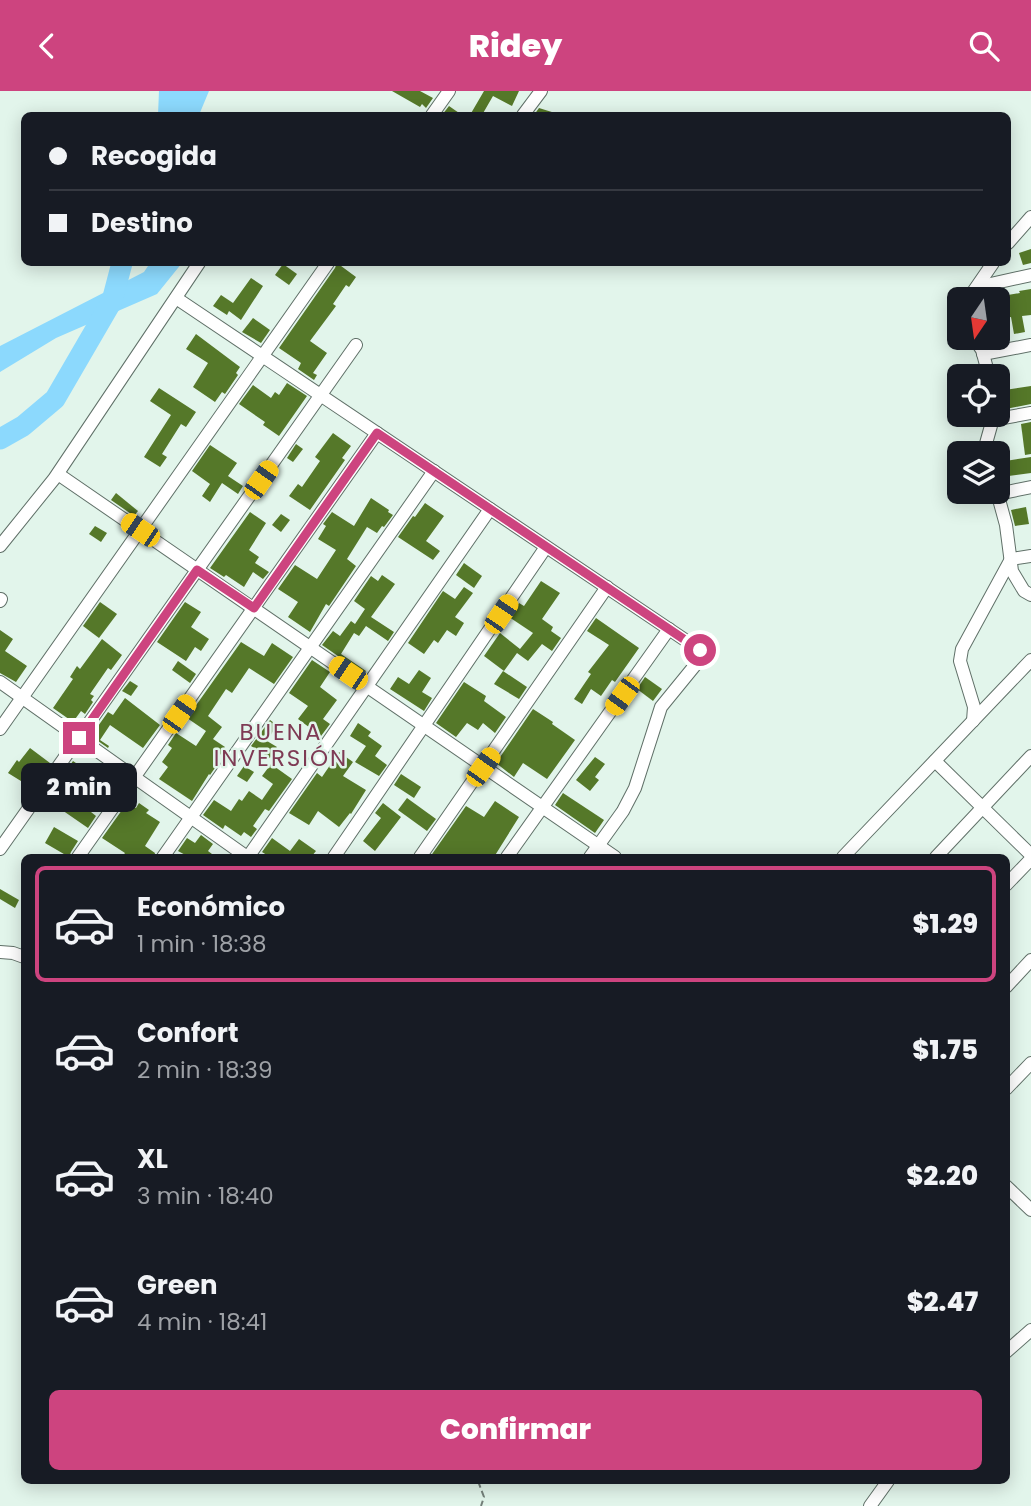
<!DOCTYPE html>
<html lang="es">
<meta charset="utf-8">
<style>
:root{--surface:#171b24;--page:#242831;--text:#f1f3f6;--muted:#9ea1a6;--line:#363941;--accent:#cd447f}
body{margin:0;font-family:Poppins,sans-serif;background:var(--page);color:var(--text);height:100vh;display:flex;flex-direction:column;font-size:26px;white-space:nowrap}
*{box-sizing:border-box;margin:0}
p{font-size:23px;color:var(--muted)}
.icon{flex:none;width:38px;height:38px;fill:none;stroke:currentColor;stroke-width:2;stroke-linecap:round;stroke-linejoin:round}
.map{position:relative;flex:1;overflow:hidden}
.panel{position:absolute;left:21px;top:763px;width:989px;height:630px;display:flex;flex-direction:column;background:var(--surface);border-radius:10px;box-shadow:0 4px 18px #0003}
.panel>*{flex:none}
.top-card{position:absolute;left:21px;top:21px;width:990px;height:154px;border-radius:10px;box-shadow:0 4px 18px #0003;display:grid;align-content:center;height:154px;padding:0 28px;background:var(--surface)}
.needle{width:46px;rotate:193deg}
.tools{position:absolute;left:947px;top:196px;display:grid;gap:14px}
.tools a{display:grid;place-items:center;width:63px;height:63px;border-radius:10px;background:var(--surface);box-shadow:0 4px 18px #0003;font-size:35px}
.end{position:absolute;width:32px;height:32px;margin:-16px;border:9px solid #cd447f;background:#fff;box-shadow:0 0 0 4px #fff}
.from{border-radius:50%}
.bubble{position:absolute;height:49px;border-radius:10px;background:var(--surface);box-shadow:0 4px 18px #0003;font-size:23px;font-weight:800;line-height:49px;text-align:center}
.car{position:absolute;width:21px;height:42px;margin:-21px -10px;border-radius:9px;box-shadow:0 0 5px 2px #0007;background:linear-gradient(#f5c518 24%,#345 0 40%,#f5c518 0 76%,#345 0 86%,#f5c518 0)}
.top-card b{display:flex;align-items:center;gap:24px;height:66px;font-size:26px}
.top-card b+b{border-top:2px solid var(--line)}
.top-card i{width:18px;height:18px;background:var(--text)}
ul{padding:12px 0 0;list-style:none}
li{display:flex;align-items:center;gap:21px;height:116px;margin:0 14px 10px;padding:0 14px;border:4px solid transparent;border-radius:10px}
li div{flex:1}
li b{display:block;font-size:26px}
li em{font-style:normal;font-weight:800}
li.selected{border-color:var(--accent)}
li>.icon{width:63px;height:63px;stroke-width:1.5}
.cta{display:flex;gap:14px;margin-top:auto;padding:14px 28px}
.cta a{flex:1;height:80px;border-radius:10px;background:var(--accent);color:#fff;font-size:28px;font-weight:800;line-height:80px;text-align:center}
header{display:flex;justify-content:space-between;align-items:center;height:91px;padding:0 28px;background:var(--accent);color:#fff;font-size:32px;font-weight:800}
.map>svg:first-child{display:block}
.water{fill:#8cd9fd}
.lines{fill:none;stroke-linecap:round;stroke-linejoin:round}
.river{stroke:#8cd9fd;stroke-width:21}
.building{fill:#557829}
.minor-casing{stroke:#607068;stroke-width:14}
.path{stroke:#74807a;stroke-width:2;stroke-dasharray:7 3.5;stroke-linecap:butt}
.minor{stroke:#fff;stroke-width:12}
.route{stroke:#cd447f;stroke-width:9}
.labels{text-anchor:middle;stroke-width:5;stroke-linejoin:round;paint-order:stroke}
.neighbourhood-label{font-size:23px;letter-spacing:2px;fill:#7e3a54;stroke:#e2f5eb}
</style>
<header><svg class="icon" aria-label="back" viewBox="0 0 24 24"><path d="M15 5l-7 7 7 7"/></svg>Ridey<svg class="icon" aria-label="search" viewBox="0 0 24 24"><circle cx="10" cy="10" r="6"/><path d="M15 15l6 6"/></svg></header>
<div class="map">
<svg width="1031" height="1415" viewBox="0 0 1031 1415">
<rect width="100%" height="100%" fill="#e2f5eb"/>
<g class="water">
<polygon points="159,0 209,0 199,24 158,24"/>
<polygon points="150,172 182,172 157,203 56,247 0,281 0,255 144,181"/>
</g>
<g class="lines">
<polyline class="river" points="0,348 23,335 55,308 112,210 122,172"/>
</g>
<g class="building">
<polygon points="392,0 420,0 433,7 426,17 422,13 420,16"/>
<polygon points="484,0 519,0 512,15 493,5 482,24 470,24"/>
<polygon points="449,15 462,24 442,24"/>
<polygon points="539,17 555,22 555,24 534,24"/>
<polygon points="1031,158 1031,172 1023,174 1019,162"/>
<polygon points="337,172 356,186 349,196 346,194 333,213 336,215 310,250 327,262 313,282 317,284 314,289 298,278 301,272 279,257 335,177"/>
<polygon points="283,173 297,183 289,194 275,184"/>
<polygon points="251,187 263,195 241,229 229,220 227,224 213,215 221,204 233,212"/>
<polygon points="1031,198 1031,224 1022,225 1025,241 1014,243 1011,226 1006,227 1002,205 1020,202 1019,200"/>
<polygon points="253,227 270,239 261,252 242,241"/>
<polygon points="196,243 240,276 236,282 238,284 225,303 222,301 215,311 193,296 208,272 186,258"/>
<polygon points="287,292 307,305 279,345 263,334 265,331 239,313 253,294 271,307 275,301 279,304"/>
<polygon points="1031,295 1031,313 1001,319 998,316 998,300"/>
<polygon points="159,297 196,321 186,336 181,333 162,363 167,366 160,376 144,366 171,324 150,310"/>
<polygon points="1031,331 1031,363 1025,364 1021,333"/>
<polygon points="333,342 351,355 342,367 345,369 310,419 289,405 298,393 302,396 320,370 315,366"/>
<polygon points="296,353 303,358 293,371 287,367"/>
<polygon points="210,354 237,372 228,385 243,395 238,403 222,392 210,411 202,405 210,393 192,380"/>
<polygon points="1031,366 1031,382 1001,386 999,371"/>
<polygon points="116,402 138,420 134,425 111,409"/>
<polygon points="371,407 389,419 388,421 393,424 384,436 382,435 377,442 367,436 347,468 356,475 329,515 326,513 310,541 288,526 298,511 278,498 295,474 317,488 336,459 318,448 326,435 323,433 332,421 354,435"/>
<polygon points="425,412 444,425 426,450 440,460 433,469 398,446 413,425 415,426"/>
<polygon points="1026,416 1029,433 1015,435 1011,419"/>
<polygon points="250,421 266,432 249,459 259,466 255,472 269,481 263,488 253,481 244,496 226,484 224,486 210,477"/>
<polygon points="281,423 290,429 281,441 272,434"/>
<polygon points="95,435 107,442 101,451 89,443"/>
<polygon points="464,472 482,485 474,497 456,484"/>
<polygon points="382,484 395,493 371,526 394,541 388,550 366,535 359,545 354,542 341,563 366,580 364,583 322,554 333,540 340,545 351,530 355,533 365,518 354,510 371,485 378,490"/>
<polygon points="541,490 560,502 542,528 553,536 551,540 561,547 552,560 542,553 528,570 517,562 504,580 484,565 500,542 520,558 533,542 509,526 519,512 524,515"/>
<polygon points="464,496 473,502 455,526 464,532 456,545 447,539 438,552 434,549 424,563 408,552 443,500 455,508"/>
<polygon points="100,511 117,523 99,547 83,535"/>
<polygon points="185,511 201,521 191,536 209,548 201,560 195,556 186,570 157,551"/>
<polygon points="596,527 639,557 615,591 612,589 601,605 591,598 582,613 574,608 591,583 588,581 609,554 587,540"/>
<polygon points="0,539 13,548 5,560 27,575 16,591 0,582"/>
<polygon points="102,548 122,564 111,579 108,577 90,603 94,605 91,609 93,611 85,623 81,620 73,631 53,617 73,588 70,586 77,575 80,578"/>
<polygon points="241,551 264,565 272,552 293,566 274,593 249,577 232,602 226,598 208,625 222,636 213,648 225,656 215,672 217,674 210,684 209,683 192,710 159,688 168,676 162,671 172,657 168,654 176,642 196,655 206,640 187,627"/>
<polygon points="312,569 330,581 320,596 337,609 323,628 330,633 321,645 298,628 308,615 289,602"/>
<polygon points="178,570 196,583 190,592 172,579"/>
<polygon points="419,579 431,587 422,601 432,607 424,620 390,598 398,586 409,593"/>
<polygon points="503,580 527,596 519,608 494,593"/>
<polygon points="645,586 662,598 653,610 637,598"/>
<polygon points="130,590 138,595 131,605 122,600"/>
<polygon points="464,591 486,605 484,610 506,626 495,642 483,632 478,639 467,632 456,646 436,632"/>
<polygon points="125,607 160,634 143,657 110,634 100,649 109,655 108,657 91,645 108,621 113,624"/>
<polygon points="533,618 553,631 552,633 575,649 547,688 523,672 514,686 496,672"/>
<polygon points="270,629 277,634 267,650 277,656 270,667 251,655"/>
<polygon points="358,632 371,641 368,645 382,655 375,665 387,674 379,685 355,671 366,655 350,645"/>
<polygon points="30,657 50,672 43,681 40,679 29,695 8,682 17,669 19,671"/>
<polygon points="339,661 353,671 343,685 366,699 351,723 350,722 339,736 318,720 309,734 289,722 317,682 322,686"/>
<polygon points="595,666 605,673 595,686 599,689 590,700 576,689"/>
<polygon points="73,670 110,695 91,721 96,725 88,737 46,708"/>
<polygon points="271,673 292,688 269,720 265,718 253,735 257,738 251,746 244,741 241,745 225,734 223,738 203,724 214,709 231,720 239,708 242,710 249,700 262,709 273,693 262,685"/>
<polygon points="244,675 254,681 247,691 237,685"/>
<polygon points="401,683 421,696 414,707 394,694"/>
<polygon points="563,702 604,729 595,742 555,714"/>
<polygon points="407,707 436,728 427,740 398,719"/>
<polygon points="495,710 519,726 494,766 430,766 466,715 484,726"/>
<polygon points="127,712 136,717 139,712 149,719 146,722 160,731 145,755 155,762 154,766 122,766 125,762 102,747"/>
<polygon points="383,712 401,726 375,760 363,750 381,727 375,722"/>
<polygon points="54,736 78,750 71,761 69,766 45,752"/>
<polygon points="201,744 213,753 208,760 216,766 189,766 178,760 187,747 195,752"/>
<polygon points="272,747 290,760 299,748 316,760 311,766 270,766 262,761"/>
<polygon points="0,798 19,809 15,817 0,808"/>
</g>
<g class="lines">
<defs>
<g id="minor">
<polyline points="432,24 449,0"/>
<polyline points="523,24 541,0"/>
<polyline points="1008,152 1031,126"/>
<polyline points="977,196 1031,184"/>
<polyline points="176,207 700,559 701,567 661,616 635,697 623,720 590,766"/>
<polyline points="970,208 971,204 993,172"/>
<polyline points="974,247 982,259 989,285"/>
<polyline points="983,263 1031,254"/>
<polyline points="992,329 1031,322"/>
<polyline points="987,362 985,356 994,324"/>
<polyline points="58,383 615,766"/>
<polyline points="997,401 1006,434 1012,480 1024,500 1031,504"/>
<polyline points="998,403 1031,396"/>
<polyline points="0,455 54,388 199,172"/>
<polyline points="0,510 1,508"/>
<polyline points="0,591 247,766"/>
<polyline points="973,630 974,616 960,570 962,558 1011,468 1031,465"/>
<polyline points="0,638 328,172"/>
<polyline points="935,670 1031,764"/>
<polyline points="0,758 356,254"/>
<polyline points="78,766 377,342"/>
<polyline points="163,766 434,380"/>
<polyline points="248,766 490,418"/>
<polyline points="334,766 546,456"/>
<polyline points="420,766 607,496"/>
<polyline points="507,766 669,538"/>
<polyline points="843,766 1031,569"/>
<polyline points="936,766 1031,665"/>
<polyline points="1006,794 1031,768"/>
<polyline points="0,861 13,862 24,866"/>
<polyline points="1006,896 1031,869"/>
<polyline points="1006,998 1031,972"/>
<polyline points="1006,1095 1031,1119"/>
<polyline points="1006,1261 1031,1239"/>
<polyline points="870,1415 888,1390"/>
</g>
</defs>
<use href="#minor" class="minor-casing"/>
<polyline class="path" points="478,1390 484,1406 481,1415"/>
<use href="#minor" class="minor"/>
</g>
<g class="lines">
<polyline class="route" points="79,647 197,479 254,517 377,342 700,559"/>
</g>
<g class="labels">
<g class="neighbourhood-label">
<text x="281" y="649">BUENA<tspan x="281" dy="26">INVERSIÓN</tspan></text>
</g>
</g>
</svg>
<div class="tools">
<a><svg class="needle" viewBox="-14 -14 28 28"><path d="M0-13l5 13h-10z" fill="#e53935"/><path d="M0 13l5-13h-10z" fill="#9ea1a6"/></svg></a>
<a><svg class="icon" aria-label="locate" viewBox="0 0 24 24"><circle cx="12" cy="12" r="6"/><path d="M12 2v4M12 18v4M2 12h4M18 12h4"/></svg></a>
<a><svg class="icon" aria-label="layers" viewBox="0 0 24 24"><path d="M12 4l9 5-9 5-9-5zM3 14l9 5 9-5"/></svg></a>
</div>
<i class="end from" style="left:700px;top:559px"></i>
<i class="end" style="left:79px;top:647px"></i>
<div class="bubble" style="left:21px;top:672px;width:116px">2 min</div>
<i class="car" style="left:261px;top:389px;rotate:35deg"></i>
<i class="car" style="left:140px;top:439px;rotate:304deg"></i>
<i class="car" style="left:501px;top:523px;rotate:34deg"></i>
<i class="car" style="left:348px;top:582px;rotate:304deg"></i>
<i class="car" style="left:622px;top:605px;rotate:216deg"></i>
<i class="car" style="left:179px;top:623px;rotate:35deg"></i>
<i class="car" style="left:483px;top:676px;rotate:35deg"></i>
<div class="top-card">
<b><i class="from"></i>Recogida</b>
<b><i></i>Destino</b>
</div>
<section class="panel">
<ul>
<li class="selected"><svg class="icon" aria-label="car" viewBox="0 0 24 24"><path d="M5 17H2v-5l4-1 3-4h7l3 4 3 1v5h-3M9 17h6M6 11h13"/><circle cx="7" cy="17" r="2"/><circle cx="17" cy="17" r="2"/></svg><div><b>Económico</b><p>1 min · 18:38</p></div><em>$1.29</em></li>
<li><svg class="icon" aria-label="car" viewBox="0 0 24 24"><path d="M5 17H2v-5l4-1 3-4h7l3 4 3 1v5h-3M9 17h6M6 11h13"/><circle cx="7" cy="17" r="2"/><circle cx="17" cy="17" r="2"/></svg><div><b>Confort</b><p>2 min · 18:39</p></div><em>$1.75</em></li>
<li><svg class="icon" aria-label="car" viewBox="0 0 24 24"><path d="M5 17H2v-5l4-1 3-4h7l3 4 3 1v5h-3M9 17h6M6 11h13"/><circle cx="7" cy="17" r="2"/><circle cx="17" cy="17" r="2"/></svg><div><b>XL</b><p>3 min · 18:40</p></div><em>$2.20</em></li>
<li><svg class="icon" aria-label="car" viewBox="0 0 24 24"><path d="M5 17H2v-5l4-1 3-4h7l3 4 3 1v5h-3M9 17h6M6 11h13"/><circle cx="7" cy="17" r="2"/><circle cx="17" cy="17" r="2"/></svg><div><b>Green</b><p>4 min · 18:41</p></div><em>$2.47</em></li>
</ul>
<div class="cta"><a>Confirmar</a></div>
</section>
</div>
